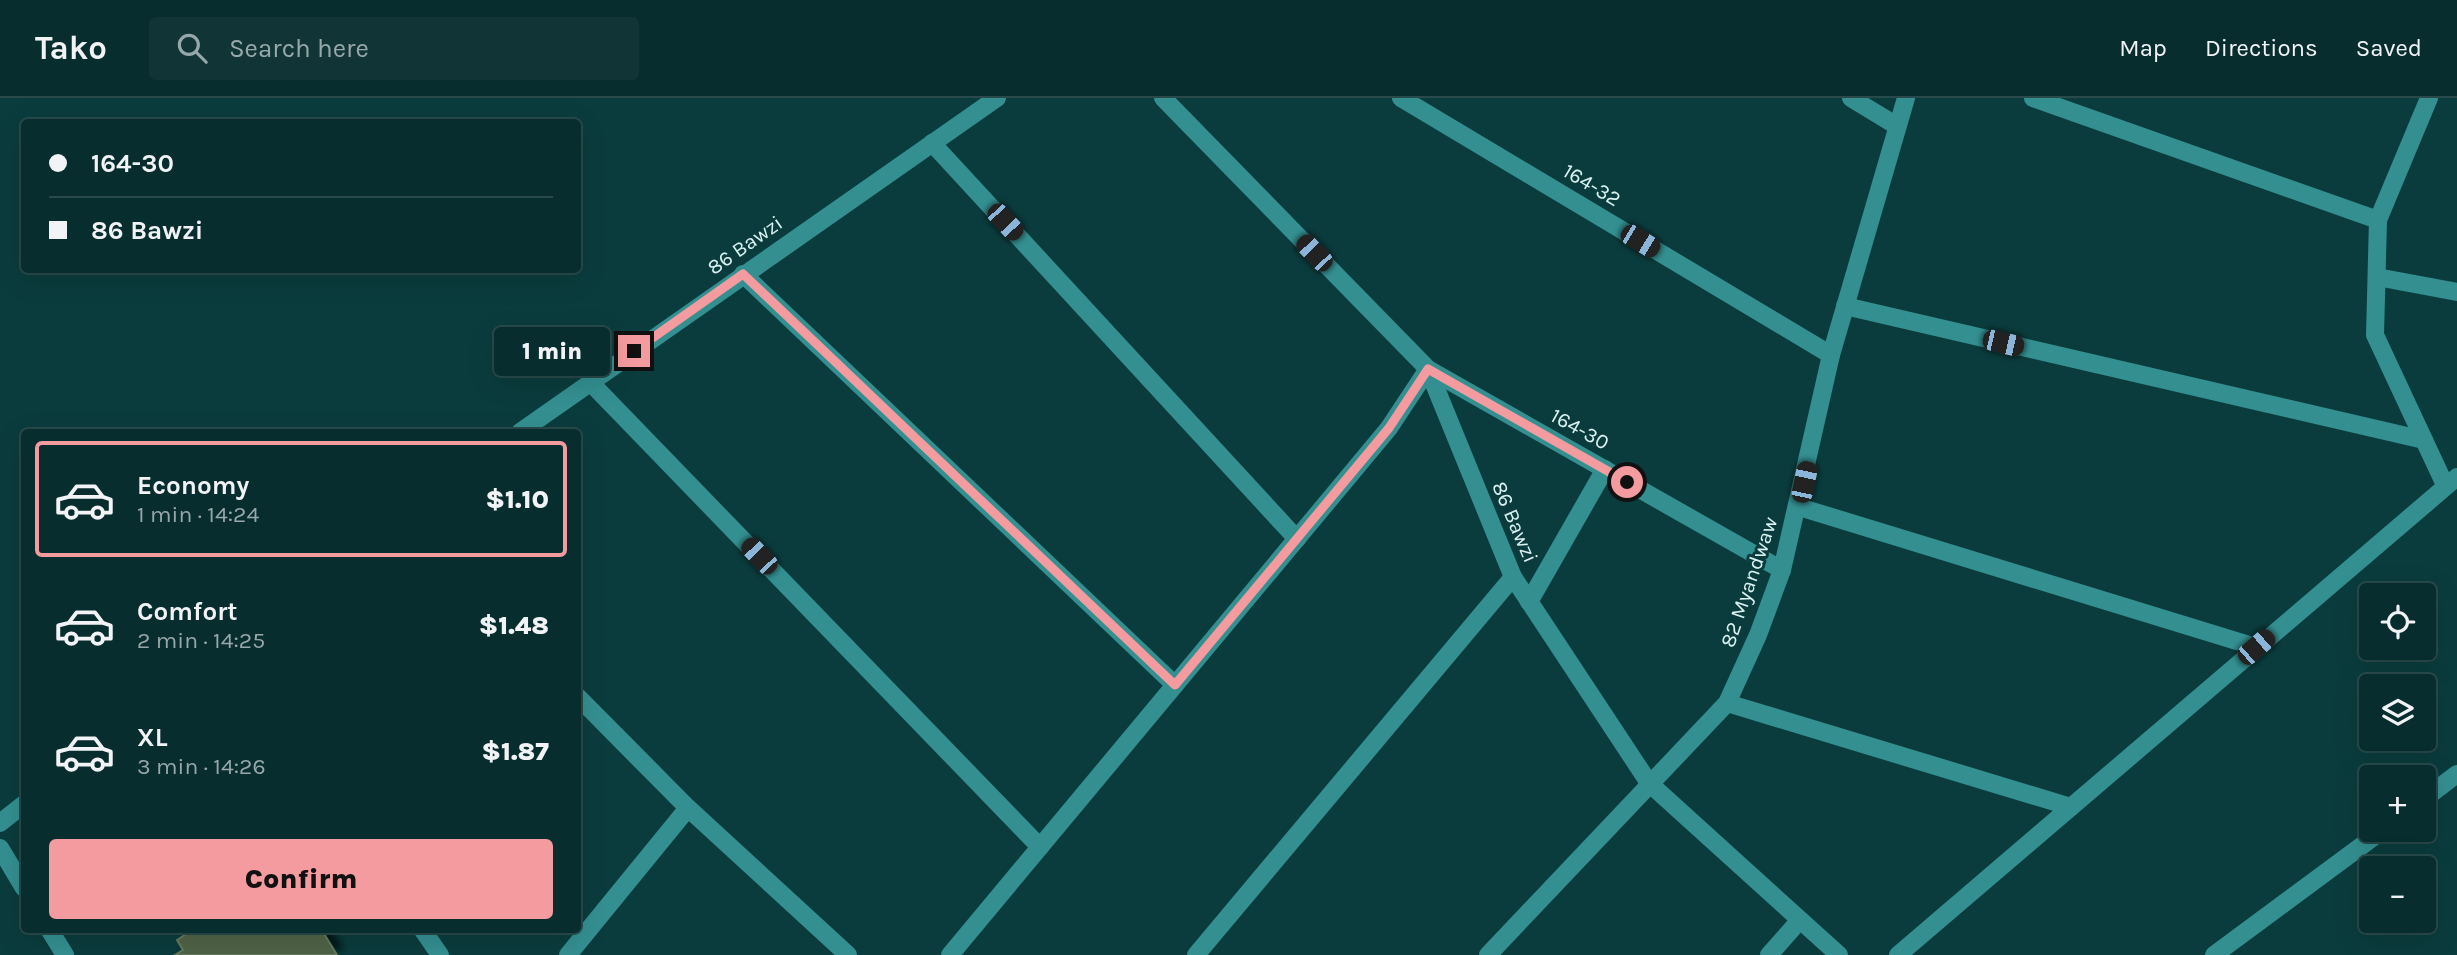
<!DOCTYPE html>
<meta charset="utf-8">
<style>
:root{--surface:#082d2e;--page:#113536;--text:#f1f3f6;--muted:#98a8aa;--line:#29494a;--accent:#f49b9f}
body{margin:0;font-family:Karla,sans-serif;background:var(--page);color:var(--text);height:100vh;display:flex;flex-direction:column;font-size:26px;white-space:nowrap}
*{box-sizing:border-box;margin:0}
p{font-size:23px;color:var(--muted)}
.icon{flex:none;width:38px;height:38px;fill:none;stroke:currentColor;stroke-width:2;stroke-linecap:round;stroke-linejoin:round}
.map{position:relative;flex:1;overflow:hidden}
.side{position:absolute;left:21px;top:331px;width:560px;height:504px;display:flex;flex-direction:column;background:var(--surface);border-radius:7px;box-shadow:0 7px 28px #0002,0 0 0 2px var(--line)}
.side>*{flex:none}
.top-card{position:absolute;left:21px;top:21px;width:560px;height:154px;border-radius:7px;box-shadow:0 7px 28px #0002,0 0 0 2px var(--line);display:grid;align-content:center;height:154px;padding:0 28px;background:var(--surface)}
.controls{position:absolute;left:2359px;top:485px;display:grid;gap:14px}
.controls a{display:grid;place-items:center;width:77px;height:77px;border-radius:7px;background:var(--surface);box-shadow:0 7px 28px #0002,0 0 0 2px var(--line);font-size:35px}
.end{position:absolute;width:32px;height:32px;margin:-16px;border:9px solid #f49b9f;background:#111;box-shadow:0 0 0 4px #111}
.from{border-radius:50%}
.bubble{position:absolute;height:49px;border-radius:7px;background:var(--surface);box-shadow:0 7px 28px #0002,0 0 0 2px var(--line);font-size:23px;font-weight:800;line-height:49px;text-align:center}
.car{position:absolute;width:21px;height:42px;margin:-21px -10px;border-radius:9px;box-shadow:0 0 5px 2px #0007;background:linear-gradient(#222 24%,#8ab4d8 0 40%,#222 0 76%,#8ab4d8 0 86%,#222 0)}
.top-card b{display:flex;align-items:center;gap:24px;height:66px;font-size:26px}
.top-card b+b{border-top:2px solid var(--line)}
.top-card i{width:18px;height:18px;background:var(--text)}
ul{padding:12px 0 0;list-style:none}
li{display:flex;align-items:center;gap:21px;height:116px;margin:0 14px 10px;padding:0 14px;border:4px solid transparent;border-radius:7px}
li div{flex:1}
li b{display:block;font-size:26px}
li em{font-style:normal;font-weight:800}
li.selected{border-color:var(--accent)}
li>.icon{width:63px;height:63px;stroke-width:1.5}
.primary-button{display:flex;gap:14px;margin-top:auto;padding:14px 28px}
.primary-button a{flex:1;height:80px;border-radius:7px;background:var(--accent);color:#111;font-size:28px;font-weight:800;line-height:80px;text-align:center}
header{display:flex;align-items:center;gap:42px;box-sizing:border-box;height:98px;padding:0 35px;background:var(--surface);border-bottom:2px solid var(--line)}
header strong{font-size:33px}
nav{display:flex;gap:38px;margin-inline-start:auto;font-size:24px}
.search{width:490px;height:63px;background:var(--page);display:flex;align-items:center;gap:18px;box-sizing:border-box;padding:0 24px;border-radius:7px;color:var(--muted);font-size:26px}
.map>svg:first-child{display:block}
.building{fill:#4f6347;stroke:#65795c;stroke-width:2;filter:url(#shadow)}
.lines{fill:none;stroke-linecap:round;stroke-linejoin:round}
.minor{stroke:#348f90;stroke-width:18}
.route{stroke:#f49b9f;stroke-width:9}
.labels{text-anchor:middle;stroke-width:6;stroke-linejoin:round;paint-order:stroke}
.street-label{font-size:21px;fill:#daf2f1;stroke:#0b3c3d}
</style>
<header>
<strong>Tako</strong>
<div class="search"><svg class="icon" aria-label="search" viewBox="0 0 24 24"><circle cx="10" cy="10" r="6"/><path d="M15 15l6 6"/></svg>Search here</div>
<nav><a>Map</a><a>Directions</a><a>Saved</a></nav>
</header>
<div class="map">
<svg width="2457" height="857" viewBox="0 0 2457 857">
<defs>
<filter id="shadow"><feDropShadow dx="6" dy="-6" stdDeviation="3.5" flood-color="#0009"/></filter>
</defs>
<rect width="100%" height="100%" fill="#0b3c3d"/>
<polygon class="building" points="194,831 321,831 337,857 175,857 183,852 177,842"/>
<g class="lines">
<g class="minor">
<polyline points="1163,0 1428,271 1513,479 1649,685 1839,857"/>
<polyline points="1401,0 1831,257"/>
<polyline points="1851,0 1897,28"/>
<polyline points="2033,0 2378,122"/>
<polyline points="2429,0 2378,122 2375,237 2445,387"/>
<polyline points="932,45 1297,441"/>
<polyline points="743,176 1175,587"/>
<polyline points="2377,179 2457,194"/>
<polyline points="1845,208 2424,342"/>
<polyline points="590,284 1040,749"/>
<polyline points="520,334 997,0"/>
<polyline points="1799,409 2256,549"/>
<polyline points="1529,504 1605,371"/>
<polyline points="578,599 688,710 848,857"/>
<polyline points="1727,605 2071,709"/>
<polyline points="2424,701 2457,676"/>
<polyline points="0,725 24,706"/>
<polyline points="0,750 24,790"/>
<polyline points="49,831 65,857"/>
<polyline points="422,831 440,857"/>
<polyline points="568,857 688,710"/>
<polyline points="950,857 1389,330 1428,271 1782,472"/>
<polyline points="1196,857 1513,479"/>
<polyline points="1488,857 1727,605 1758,537 1782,472 1831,257 1906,0"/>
<polyline points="1769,857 1799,823"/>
<polyline points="1898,857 2457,379"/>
<polyline points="2214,857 2383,732"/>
</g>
</g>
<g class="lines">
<polyline class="route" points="634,253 743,176 1175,587 1389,330 1428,271 1627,384"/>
</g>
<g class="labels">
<g class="street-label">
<text transform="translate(1592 87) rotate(31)" y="7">164-32</text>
<text transform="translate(745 147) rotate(-35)" y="7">86 Bawzi</text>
<text transform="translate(1580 331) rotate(29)" y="7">164-30</text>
<text transform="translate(1515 424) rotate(67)" y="7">86 Bawzi</text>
<text transform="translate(1749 484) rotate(-71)" y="7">82 Myandwaw</text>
</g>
</g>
</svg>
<div class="controls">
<a><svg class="icon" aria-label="locate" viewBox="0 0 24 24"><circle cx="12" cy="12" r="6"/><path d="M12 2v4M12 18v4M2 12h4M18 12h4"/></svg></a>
<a><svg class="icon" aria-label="layers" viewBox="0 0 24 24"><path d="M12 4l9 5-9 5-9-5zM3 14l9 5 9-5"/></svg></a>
<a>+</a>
<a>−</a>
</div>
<i class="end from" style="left:1627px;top:384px"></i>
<i class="end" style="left:634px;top:253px"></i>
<div class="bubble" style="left:494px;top:229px;width:116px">1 min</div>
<i class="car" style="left:1005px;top:124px;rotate:137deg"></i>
<i class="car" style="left:1640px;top:143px;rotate:121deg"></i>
<i class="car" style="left:1314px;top:155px;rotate:316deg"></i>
<i class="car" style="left:2003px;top:245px;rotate:103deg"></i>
<i class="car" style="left:1804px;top:384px;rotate:12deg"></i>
<i class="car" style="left:759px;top:458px;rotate:316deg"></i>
<i class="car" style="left:2256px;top:549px;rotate:49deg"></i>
<div class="top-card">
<b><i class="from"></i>164-30</b>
<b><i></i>86 Bawzi</b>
</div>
<section class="side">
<ul>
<li class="selected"><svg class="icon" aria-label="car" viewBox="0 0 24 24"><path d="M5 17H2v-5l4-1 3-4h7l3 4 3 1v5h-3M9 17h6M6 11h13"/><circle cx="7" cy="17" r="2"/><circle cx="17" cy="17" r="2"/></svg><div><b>Economy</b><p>1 min · 14:24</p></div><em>$1.10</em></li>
<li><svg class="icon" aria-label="car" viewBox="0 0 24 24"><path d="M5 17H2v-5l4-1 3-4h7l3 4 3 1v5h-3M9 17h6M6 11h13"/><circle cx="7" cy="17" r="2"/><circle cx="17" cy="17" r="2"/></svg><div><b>Comfort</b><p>2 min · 14:25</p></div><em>$1.48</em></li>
<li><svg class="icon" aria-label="car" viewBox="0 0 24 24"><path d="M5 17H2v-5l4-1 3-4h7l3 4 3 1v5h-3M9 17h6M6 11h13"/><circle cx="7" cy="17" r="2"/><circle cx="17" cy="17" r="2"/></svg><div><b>XL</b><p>3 min · 14:26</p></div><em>$1.87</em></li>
</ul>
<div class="primary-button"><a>Confirm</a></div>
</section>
</div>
